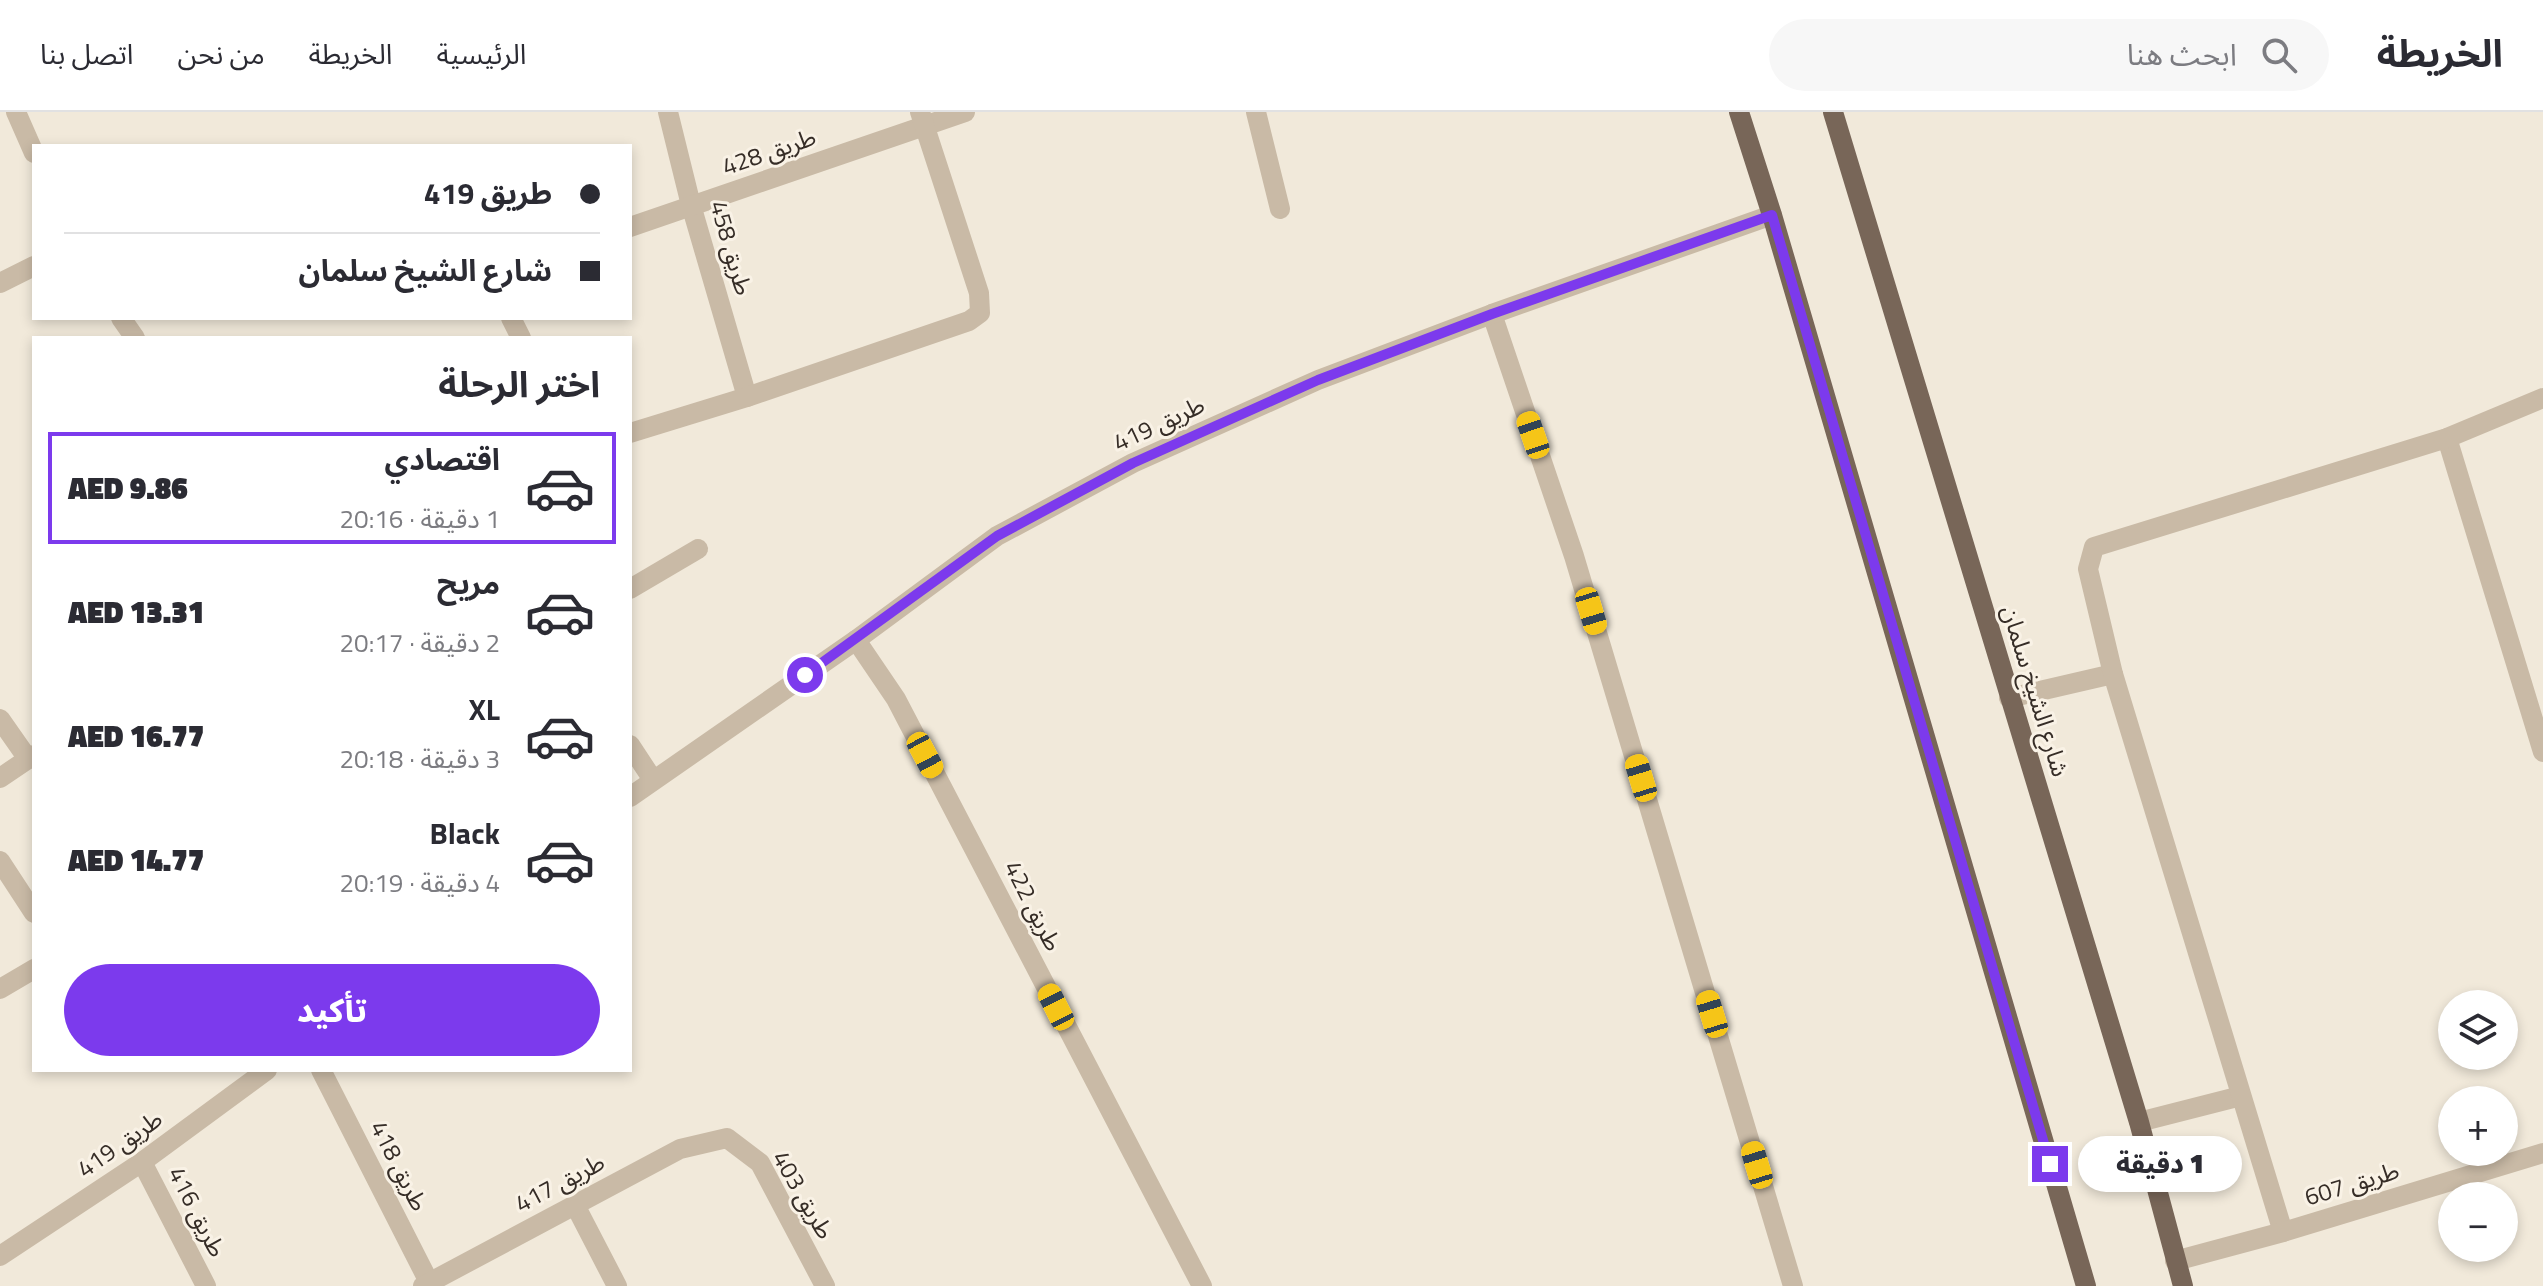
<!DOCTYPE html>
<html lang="ar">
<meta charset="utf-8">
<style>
:root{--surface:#fff;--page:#f7f7f7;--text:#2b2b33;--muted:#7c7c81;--line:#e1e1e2;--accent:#7c3aed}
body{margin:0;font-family:"Titillium Web","Noto Sans Arabic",sans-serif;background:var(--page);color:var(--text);direction:rtl;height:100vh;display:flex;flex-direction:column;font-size:30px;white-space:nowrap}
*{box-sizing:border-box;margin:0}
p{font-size:26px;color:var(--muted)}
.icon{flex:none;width:44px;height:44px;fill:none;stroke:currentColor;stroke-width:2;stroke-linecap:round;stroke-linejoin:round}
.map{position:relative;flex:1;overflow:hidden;direction:ltr}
.details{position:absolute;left:32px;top:224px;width:600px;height:736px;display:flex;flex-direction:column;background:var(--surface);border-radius:0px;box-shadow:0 4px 12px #0003;direction:rtl}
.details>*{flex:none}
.banner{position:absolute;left:32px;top:32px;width:600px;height:176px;border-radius:0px;box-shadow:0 4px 12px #0003;direction:rtl;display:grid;align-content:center;height:176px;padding:0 32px;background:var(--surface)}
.controls{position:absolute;left:2438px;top:878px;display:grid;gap:16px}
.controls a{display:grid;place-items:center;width:80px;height:80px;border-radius:50%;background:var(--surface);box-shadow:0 4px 12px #0003;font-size:40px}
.end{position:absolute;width:36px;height:36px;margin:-18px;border:10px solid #7c3aed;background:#fff;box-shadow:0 0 0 4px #fff}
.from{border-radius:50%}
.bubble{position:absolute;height:56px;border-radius:28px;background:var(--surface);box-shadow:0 4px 12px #0003;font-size:26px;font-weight:800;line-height:56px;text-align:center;direction:rtl}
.car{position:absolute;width:24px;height:48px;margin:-24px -12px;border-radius:10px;box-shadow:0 0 6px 2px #0007;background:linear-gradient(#f5c518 24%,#345 0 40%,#f5c518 0 76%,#345 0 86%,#f5c518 0)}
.banner b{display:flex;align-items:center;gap:28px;height:76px;font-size:30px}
.banner b+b{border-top:2px solid var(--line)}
.banner i{width:20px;height:20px;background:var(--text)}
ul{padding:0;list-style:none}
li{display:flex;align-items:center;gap:24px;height:112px;margin:0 16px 12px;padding:0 16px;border:4px solid transparent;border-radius:0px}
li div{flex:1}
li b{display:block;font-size:30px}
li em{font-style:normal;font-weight:800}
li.current{border-color:var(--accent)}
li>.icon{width:72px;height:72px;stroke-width:1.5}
h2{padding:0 32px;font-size:36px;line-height:96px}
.button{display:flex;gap:16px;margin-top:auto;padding:16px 32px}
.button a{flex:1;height:92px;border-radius:48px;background:var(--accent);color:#fff;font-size:32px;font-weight:800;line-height:92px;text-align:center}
header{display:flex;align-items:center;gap:48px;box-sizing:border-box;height:112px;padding:0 40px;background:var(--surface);border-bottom:2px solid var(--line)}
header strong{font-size:38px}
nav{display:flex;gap:44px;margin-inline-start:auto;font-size:28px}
.search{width:560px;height:72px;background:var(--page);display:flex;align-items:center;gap:20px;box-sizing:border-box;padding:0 28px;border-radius:44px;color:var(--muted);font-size:30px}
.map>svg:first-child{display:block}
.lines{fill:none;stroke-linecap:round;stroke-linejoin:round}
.minor{stroke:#c9baa6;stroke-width:20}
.major{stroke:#786658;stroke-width:20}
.route{stroke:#7c3aed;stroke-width:10}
.labels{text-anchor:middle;stroke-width:6;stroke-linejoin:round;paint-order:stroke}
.street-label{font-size:24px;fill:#362d27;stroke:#f9f2e6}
</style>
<header>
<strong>الخريطة</strong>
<div class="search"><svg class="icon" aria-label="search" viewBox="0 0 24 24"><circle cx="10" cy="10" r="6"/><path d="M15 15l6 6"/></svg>ابحث هنا</div>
<nav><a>الرئيسية</a><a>الخريطة</a><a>من نحن</a><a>اتصل بنا</a></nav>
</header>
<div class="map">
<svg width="2543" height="1174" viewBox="0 0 2543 1174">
<rect width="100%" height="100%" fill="#f1e9da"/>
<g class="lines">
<g class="minor">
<polyline points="16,0 34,41"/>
<polyline points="668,0 691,93 747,285"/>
<polyline points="1256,0 1280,97"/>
<polyline points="630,115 965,0"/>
<polyline points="0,171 34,154"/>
<polyline points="1492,202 1574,444 1793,1174"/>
<polyline points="121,206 135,226"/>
<polyline points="511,206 521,226"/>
<polyline points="630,321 747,285 969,209 980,201 979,181 920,0"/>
<polyline points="2447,326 2543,640"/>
<polyline points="630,477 698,437"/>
<polyline points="856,528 896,587 1202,1174"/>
<polyline points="2009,586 2113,562"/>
<polyline points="0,607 28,647"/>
<polyline points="630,633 653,668"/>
<polyline points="0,666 34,643"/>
<polyline points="630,685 856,528 997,424 1133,351 1318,268 1492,202 1772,103"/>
<polyline points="0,749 34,801"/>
<polyline points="0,877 34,857"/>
<polyline points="321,958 431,1174"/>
<polyline points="2139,1010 2241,984"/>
<polyline points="142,1050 206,1174"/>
<polyline points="575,1093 617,1174"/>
<polyline points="2283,1120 2113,562 2088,457 2094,435 2447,326 2543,286"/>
<polyline points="0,1144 142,1050 267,958"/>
<polyline points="2175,1149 2283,1120 2543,1041"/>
<polyline points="423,1174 680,1037 727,1026 760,1051 825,1174"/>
</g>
<g class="major">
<polyline points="1739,0 1772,103 2086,1174"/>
<polyline points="1833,0 2139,1010 2183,1174"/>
</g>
</g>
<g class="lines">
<polyline class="route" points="805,563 997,424 1133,351 1318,268 1492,202 1772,103 2050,1052"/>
</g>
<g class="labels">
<g class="street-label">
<text transform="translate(769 40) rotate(-19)" y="8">طريق 428</text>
<text transform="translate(731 136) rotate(74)" y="8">طريق 458</text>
<text transform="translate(1159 312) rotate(-25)" y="8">طريق 419</text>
<text transform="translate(2035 579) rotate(73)" y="8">شارع الشيخ سلمان</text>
<text transform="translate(1033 794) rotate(63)" y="8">طريق 422</text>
<text transform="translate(120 1032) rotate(-35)" y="8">طريق 419</text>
<text transform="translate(399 1054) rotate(63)" y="8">طريق 418</text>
<text transform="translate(560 1071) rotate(-28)" y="8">طريق 417</text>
<text transform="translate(2352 1072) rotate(-17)" y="8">طريق 607</text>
<text transform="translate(803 1083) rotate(60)" y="8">طريق 403</text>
<text transform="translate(197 1100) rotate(63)" y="8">طريق 416</text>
</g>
</g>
</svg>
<div class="controls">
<a><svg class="icon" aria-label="layers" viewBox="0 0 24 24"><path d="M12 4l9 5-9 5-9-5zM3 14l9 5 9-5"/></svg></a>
<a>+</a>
<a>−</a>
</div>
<i class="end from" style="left:805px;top:563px"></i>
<i class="end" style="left:2050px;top:1052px"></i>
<div class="bubble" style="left:2078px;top:1024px;width:164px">1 دقيقة</div>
<i class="car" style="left:1533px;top:323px;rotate:341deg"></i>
<i class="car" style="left:1591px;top:499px;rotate:163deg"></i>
<i class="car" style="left:925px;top:643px;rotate:152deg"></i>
<i class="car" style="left:1641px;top:666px;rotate:343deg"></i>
<i class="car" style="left:1056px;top:895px;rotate:333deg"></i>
<i class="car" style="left:1712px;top:902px;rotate:343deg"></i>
<i class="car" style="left:1757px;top:1053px;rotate:343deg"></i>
<div class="banner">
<b><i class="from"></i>طريق 419</b>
<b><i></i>شارع الشيخ سلمان</b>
</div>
<section class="details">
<h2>اختر الرحلة</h2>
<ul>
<li class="current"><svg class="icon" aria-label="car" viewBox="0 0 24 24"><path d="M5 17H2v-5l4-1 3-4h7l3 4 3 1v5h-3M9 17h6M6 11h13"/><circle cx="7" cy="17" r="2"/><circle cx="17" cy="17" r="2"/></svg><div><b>اقتصادي</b><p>1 دقيقة · 20:16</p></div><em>AED 9.86</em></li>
<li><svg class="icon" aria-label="car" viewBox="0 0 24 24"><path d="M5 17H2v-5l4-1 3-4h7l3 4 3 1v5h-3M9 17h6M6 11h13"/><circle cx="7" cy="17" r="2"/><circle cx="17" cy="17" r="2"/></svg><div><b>مريح</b><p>2 دقيقة · 20:17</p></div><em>AED 13.31</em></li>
<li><svg class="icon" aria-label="car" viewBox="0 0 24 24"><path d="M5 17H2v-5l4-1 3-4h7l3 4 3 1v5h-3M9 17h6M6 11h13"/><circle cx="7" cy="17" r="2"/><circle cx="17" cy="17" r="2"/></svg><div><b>XL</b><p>3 دقيقة · 20:18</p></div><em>AED 16.77</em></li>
<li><svg class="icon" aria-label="car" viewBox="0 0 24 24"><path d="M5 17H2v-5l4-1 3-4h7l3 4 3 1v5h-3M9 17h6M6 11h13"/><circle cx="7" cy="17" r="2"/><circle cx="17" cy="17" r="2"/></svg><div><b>Black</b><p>4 دقيقة · 20:19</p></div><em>AED 14.77</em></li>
</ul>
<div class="button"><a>تأكيد</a></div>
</section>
</div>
